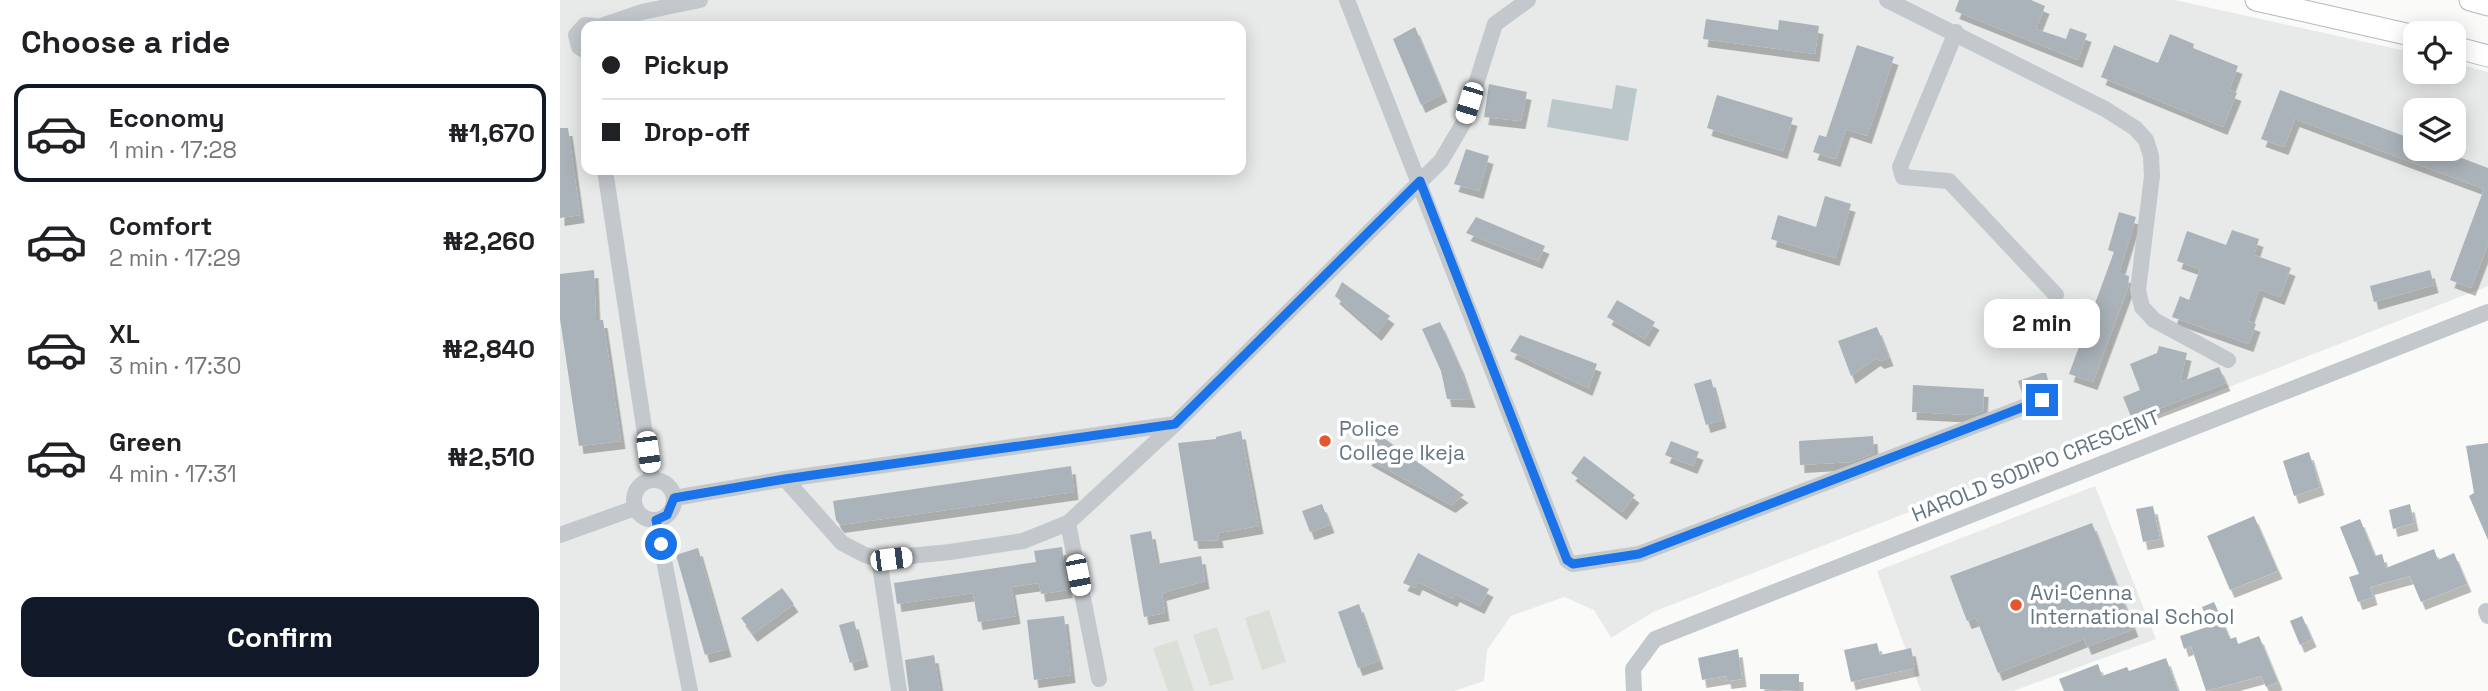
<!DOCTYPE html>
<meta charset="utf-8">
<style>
:root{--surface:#fff;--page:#f6f6f6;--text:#202124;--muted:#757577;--line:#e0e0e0;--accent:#111827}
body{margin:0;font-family:"Space Grotesk",sans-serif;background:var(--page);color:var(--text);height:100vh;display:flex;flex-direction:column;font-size:26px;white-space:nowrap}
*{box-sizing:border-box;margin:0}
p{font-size:23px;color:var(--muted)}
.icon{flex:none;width:38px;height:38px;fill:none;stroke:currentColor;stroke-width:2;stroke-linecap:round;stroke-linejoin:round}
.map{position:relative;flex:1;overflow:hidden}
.sheet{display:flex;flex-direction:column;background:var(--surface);width:560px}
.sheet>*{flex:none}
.hud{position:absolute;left:21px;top:21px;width:665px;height:154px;border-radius:14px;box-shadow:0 4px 18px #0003;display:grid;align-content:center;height:154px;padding:0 21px;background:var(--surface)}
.fabs{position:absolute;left:1843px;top:21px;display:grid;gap:14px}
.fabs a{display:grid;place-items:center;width:63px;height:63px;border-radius:14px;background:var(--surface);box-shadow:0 4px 18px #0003;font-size:35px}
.end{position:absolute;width:32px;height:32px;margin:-16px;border:9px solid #1a73e8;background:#fff;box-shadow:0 0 0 4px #fff}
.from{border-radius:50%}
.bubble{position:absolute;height:49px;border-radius:14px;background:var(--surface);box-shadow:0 4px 18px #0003;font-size:23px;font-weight:700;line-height:49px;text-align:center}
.car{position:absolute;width:21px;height:42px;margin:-21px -10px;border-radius:9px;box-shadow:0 0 5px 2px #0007;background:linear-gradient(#fff 24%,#345 0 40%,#fff 0 76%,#345 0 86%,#fff 0)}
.hud b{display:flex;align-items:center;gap:24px;height:66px;font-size:26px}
.hud b+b{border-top:2px solid var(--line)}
.hud i{width:18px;height:18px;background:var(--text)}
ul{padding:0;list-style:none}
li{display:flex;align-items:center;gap:21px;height:98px;margin:0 14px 10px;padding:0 7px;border:4px solid transparent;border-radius:14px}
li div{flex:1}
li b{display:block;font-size:26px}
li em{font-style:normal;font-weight:700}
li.on{border-color:var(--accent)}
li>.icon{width:63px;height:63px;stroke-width:1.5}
h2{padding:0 21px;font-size:32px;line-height:84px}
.cta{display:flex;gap:14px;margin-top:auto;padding:14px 21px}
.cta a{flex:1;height:80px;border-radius:14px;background:var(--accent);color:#fff;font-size:28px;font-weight:700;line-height:80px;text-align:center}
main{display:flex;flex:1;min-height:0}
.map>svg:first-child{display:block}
.built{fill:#e8e9e9;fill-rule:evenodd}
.green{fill:#dadfd7}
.water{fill:#bbc7cb}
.building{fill:#aab3b9;filter:url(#shadow)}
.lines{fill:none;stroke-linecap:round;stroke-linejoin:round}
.major-casing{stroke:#b5babe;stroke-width:23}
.minor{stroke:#c3c8cc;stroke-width:16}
.major{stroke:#fff;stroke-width:21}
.route{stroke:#1a73e8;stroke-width:9}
.poi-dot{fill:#e4572e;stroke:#fff;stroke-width:2.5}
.labels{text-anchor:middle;stroke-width:7;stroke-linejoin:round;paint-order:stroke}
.poi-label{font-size:21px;fill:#657683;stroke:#fff;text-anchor:start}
.street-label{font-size:21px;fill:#657683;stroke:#fff}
</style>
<main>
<section class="sheet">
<h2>Choose a ride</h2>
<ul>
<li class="on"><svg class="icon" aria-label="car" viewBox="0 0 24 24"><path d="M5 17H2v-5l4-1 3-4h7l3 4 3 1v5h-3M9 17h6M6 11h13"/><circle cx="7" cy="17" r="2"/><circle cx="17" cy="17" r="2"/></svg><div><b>Economy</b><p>1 min · 17:28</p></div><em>₦1,670</em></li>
<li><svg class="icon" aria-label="car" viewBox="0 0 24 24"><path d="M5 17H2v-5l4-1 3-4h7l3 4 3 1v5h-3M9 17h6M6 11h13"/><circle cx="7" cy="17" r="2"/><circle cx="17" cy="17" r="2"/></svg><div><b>Comfort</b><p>2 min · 17:29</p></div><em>₦2,260</em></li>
<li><svg class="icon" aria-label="car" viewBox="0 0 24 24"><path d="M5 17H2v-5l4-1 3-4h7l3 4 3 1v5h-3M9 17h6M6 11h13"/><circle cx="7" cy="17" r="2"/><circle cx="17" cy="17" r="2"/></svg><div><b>XL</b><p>3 min · 17:30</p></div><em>₦2,840</em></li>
<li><svg class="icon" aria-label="car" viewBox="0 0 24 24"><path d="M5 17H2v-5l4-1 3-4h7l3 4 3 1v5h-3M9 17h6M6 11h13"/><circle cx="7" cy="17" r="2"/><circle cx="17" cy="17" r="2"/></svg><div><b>Green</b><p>4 min · 17:31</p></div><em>₦2,510</em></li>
</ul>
<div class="cta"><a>Confirm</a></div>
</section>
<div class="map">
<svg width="1928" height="691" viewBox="0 0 1928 691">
<defs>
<filter id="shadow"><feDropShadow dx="4.5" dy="8" stdDeviation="0" flood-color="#0004"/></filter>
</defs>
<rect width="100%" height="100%" fill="#fafaf8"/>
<g class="built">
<path d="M 0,0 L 1615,0 L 1855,53 L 1855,72 L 1894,72 L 1894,63 L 1928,72 L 1928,286 L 1093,612 L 1051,638 L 1034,610 L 1004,597 L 951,616 L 927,650 L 924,681 L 894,691 L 0,691 ZM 26,26 L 681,26 L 681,170 L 26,170 ZM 1855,110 L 1894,110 L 1894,149 L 1855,149 Z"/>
<polygon points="1535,486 1596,639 1453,691 1361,691 1317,571"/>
</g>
<g class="green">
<polygon points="709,610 726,662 702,670 685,618"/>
<polygon points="657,627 674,679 650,686 633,635"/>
<polygon points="617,640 634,691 608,691 593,648"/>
</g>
<polygon class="water" points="1056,85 1077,89 1068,141 987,127 992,99 1052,109"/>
<g class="building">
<polygon points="1399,0 1471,0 1485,6 1476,29 1506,39 1510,28 1527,34 1518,60 1395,11"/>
<polygon points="1146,19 1218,30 1219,20 1259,26 1255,54 1143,39"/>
<polygon points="855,27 883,94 861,105 833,39"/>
<polygon points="1610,34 1634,44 1633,48 1678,66 1669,90 1677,93 1663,127 1541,77 1554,45 1598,63"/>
<polygon points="1297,45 1334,57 1307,136 1286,129 1276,159 1253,152 1259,135 1266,137"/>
<polygon points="929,84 967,92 961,121 924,117"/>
<polygon points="1720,90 1855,140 1855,149 1878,149 1928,168 1928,244 1911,288 1890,280 1924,189 1735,119 1724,147 1701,139"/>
<polygon points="1157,95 1233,118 1223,151 1147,128"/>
<polygon points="0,128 8,128 20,215 0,218"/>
<polygon points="906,149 929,156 919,191 894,184"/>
<polygon points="1265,196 1291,204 1275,258 1211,239 1218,215 1256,227"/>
<polygon points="1559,212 1576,217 1559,273 1569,276 1568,288 1533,382 1509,374 1554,252 1548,250"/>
<polygon points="916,217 985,246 978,261 906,233"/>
<polygon points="1672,230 1699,239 1694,255 1731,268 1720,297 1699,289 1688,321 1696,324 1689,344 1612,317 1620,296 1629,300 1640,269 1617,261 1627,231 1666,245"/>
<polygon points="34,270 36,320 43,320 61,441 19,446 0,319 0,274"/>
<polygon points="1870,270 1874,285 1814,302 1810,286"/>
<polygon points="782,282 830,316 817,333 775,296"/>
<polygon points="1057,300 1095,322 1085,339 1047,317"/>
<polygon points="880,322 900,367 911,400 887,399 881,371 862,329"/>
<polygon points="1317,327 1329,358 1320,361 1316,358 1291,376 1278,341"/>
<polygon points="960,335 1037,364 1028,388 950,351"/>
<polygon points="1599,346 1627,353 1620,382 1659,367 1666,383 1572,419 1563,397 1580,390 1570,364 1597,353"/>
<polygon points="1481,373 1486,373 1491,389 1463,396 1458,381"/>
<polygon points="1151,379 1162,420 1146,425 1134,384"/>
<polygon points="1353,385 1424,389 1423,411 1412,415 1352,412"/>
<polygon points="681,431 699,526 658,533 659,540 634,541 618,443 656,439 656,437"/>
<polygon points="818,434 904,495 891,505 807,458"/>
<polygon points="1313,436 1314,453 1291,462 1240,465 1239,441"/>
<polygon points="1111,441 1139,452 1133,466 1105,455"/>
<polygon points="1928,443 1928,540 1909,496 1914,493 1906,446"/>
<polygon points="1749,452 1760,487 1734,496 1723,461"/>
<polygon points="1024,456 1075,495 1062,512 1011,473"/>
<polygon points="511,466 514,492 280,525 276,520 273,501"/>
<polygon points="762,504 770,525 750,532 742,511"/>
<polygon points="1850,504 1854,523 1833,529 1829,510"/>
<polygon points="1593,506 1600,539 1583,542 1576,509"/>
<polygon points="1694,516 1718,571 1670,590 1647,536"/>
<polygon points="1800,519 1815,556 1822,554 1826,568 1874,549 1878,560 1894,553 1907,584 1861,602 1850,576 1810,587 1813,597 1798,602 1789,577 1799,574 1780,527"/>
<polygon points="1532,523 1574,629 1527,647 1524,639 1438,673 1416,618 1407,621 1390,576"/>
<polygon points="591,531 597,564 641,556 645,581 602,593 605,613 584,617 570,535"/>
<polygon points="502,547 508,590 481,594 479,583 451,587 456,616 418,622 413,593 337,604 334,583 476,562 474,551"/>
<polygon points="138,548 167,649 145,655 116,555"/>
<polygon points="858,553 929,589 920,606 895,594 893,599 858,582 855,588 843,583"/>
<polygon points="222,588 234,604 193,634 181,618"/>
<polygon points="1654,602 1670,639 1676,637 1678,644 1699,636 1718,682 1706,687 1701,676 1646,691 1631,646 1624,649 1620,636 1650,626 1642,607"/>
<polygon points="799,604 819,661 798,668 778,612"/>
<polygon points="504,616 511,675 474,680 467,620"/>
<polygon points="1742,616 1752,639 1740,645 1730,621"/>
<polygon points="294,621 304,659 290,663 279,625"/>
<polygon points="1317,643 1320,655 1351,648 1355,668 1291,682 1284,650"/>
<polygon points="1178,649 1182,679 1167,681 1166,676 1142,680 1138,658"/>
<polygon points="374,655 380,691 349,691 345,660"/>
<polygon points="1606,658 1618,691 1504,691 1499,679 1538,664 1542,676 1567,667 1569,671"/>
<polygon points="1200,674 1239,674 1239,691 1200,689"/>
</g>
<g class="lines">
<defs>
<g id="major">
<polyline points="1696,0 1855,36"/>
<polyline points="1910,0 1928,5"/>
<polyline points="1894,47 1928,56"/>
</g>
</defs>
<use href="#major" class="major-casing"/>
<g class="minor">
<polyline points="787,0 1007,560 1013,564 1079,554 1482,400"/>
<polyline points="1327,0 1545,109 1575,128 1586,140 1591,156 1592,176 1578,290 1582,307 1594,320 1668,360"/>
<polyline points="41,26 82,12 140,0"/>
<polyline points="1396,32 1340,167 1343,177 1389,181 1496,295"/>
<polyline points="26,51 19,47 16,35 25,25 35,26"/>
<polyline points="45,170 92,480"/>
<polyline points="225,479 282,543 305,555 319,559 390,552 463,541 508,523 615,424"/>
<circle cx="94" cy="500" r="20"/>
<polyline points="114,498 225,479 615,424 881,161 904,122 935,24 968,0"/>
<polyline points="96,520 130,691"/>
<polyline points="508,523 539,679"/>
<polyline points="0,535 75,508"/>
<polyline points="319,559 339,691"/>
<polyline points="1926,611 1928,616"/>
<polyline points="1074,691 1073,669 1095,639 1928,312"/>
</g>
<use href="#major" class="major"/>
</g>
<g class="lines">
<polyline class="route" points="101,544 96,520 107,515 114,498 225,479 615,424 860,181 1007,560 1013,564 1079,554 1482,400"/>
</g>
<g class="poi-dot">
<circle cx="765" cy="441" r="7"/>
<circle cx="1456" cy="605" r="7"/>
</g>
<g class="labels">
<g class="poi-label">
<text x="779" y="436">Police<tspan x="779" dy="24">College Ikeja</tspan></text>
<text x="1470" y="600">Avi-Cenna<tspan x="1470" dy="24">International School</tspan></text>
</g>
<g class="street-label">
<text transform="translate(1476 466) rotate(-22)" y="7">HAROLD SODIPO CRESCENT</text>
</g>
</g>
</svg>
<div class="fabs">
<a><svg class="icon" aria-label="locate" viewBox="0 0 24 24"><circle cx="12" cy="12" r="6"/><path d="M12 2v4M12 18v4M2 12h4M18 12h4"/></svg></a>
<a><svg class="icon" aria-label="layers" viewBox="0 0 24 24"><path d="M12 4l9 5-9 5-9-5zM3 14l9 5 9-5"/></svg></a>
</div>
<i class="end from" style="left:101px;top:544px"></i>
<i class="end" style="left:1482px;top:400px"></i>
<div class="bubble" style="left:1424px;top:299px;width:116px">2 min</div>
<i class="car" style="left:909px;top:103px;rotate:197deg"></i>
<i class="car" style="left:88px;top:452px;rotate:172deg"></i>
<i class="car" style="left:331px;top:559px;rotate:83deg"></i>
<i class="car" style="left:518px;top:575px;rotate:169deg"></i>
<div class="hud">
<b><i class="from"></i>Pickup</b>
<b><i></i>Drop-off</b>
</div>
</div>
</main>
